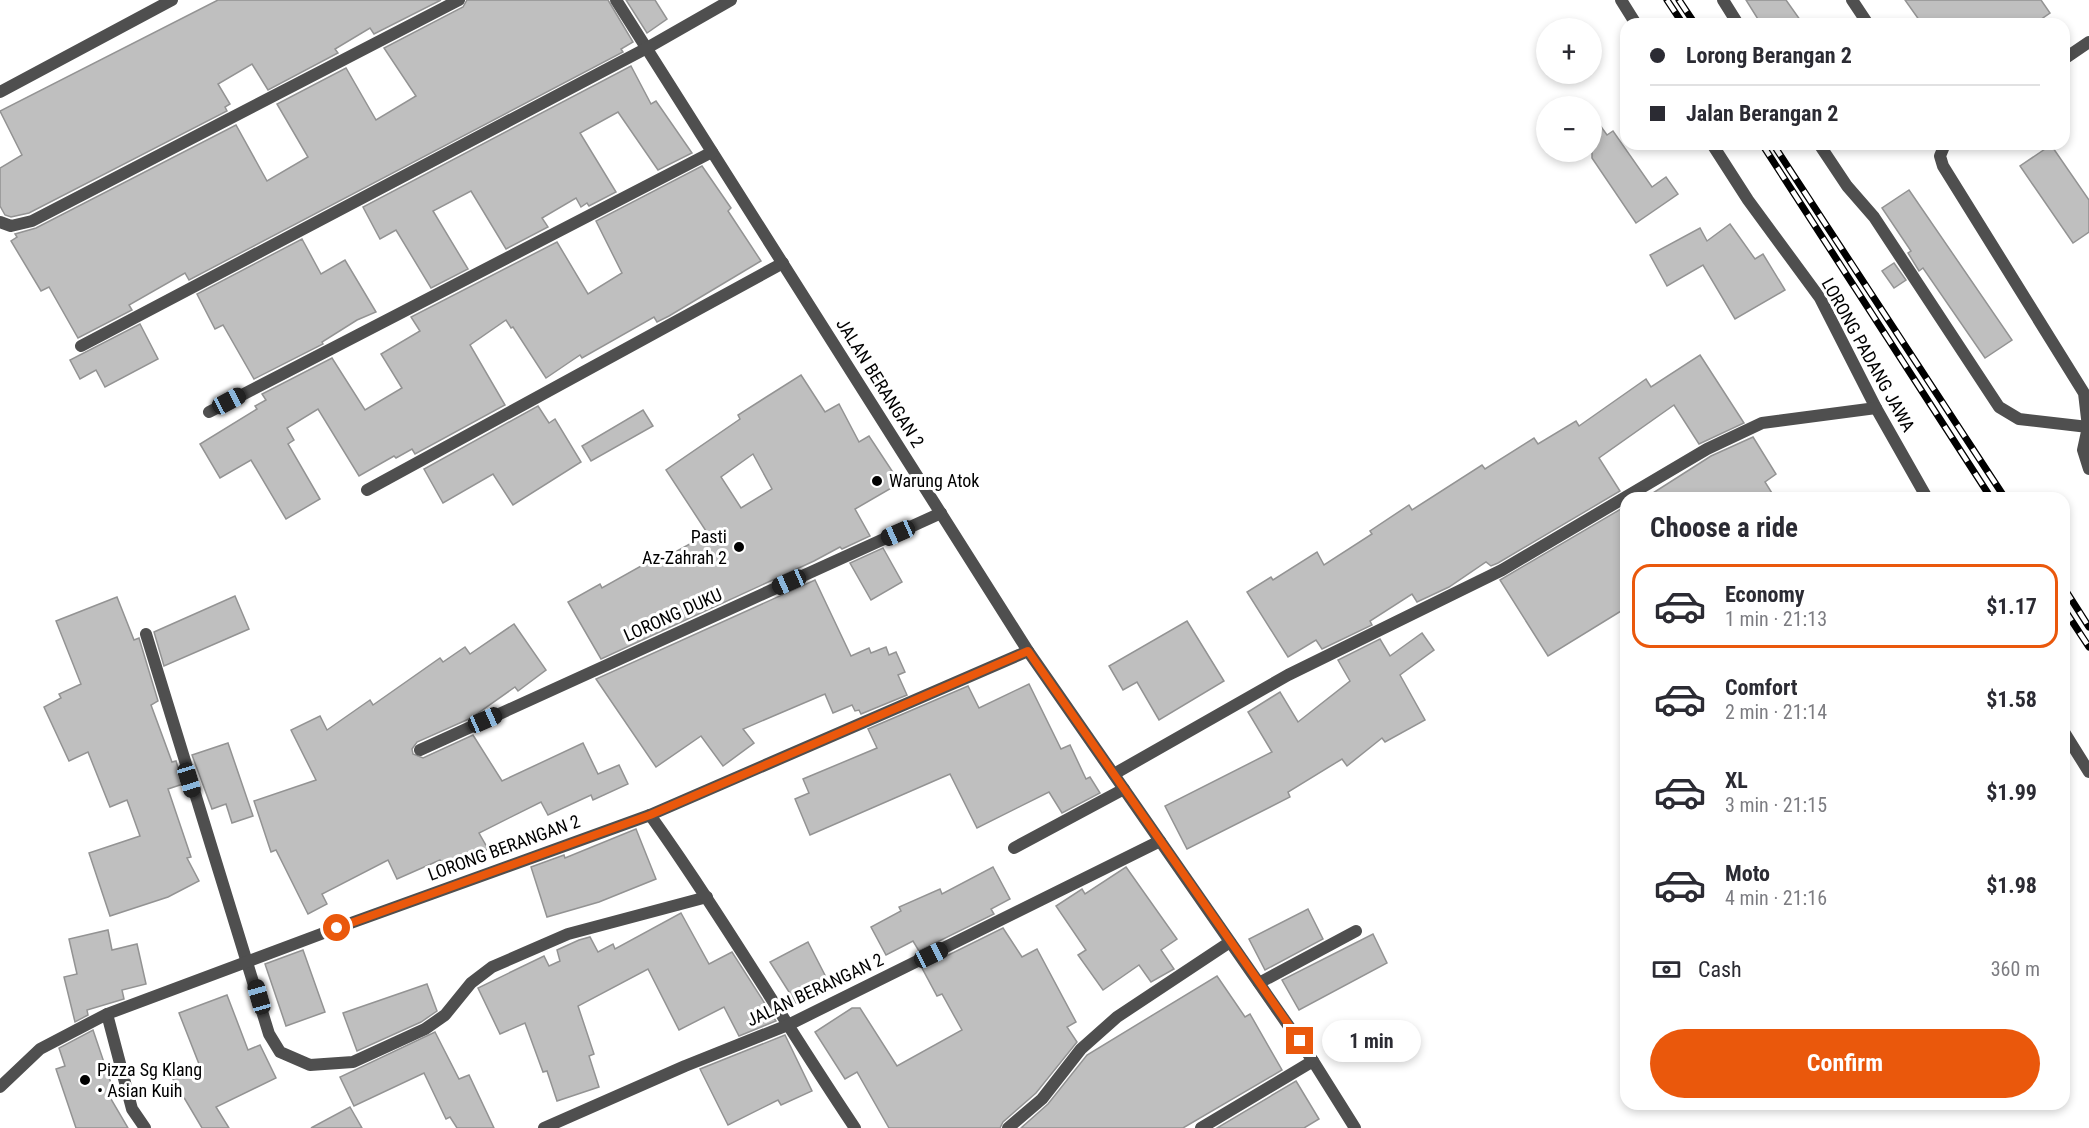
<!DOCTYPE html>
<meta charset="utf-8">
<style>
:root{--surface:#fff;--page:#f2f2f3;--text:#2b2b33;--muted:#7c7c81;--line:#e1e1e2;--accent:#ea580c}
body{margin:0;font-family:"Roboto Condensed",sans-serif;background:var(--page);color:var(--text);height:100vh;display:flex;flex-direction:column;font-size:22px;white-space:nowrap}
*{box-sizing:border-box;margin:0}
p{font-size:20px;color:var(--muted)}
.icon{flex:none;width:33px;height:33px;fill:none;stroke:currentColor;stroke-width:2;stroke-linecap:round;stroke-linejoin:round}
.map{position:relative;flex:1;overflow:hidden}
.drawer{position:absolute;left:1620px;top:492px;width:450px;height:618px;display:flex;flex-direction:column;background:var(--surface);border-radius:18px;box-shadow:0 3px 9px #0003}
.drawer>*{flex:none}
.top-card{position:absolute;left:1620px;top:18px;width:450px;height:132px;border-radius:18px;box-shadow:0 3px 9px #0003;display:grid;align-content:center;height:132px;padding:0 30px;background:var(--surface)}
.controls{position:absolute;left:1536px;top:18px;display:grid;gap:12px}
.controls a{display:grid;place-items:center;width:66px;height:66px;border-radius:50%;background:var(--surface);box-shadow:0 3px 9px #0003;font-size:30px}
.end{position:absolute;width:27px;height:27px;margin:-14px;border:8px solid #ea580c;background:#fff;box-shadow:0 0 0 3px #fff}
.from{border-radius:50%}
.bubble{position:absolute;height:42px;border-radius:21px;background:var(--surface);box-shadow:0 3px 9px #0003;font-size:20px;font-weight:700;line-height:42px;text-align:center}
.car{position:absolute;width:18px;height:36px;margin:-18px -9px;border-radius:8px;box-shadow:0 0 4px 2px #0007;background:linear-gradient(#222 24%,#8ab4d8 0 40%,#222 0 76%,#8ab4d8 0 86%,#222 0)}
.top-card b{display:flex;align-items:center;gap:21px;height:57px;font-size:22px}
.top-card b+b{border-top:2px solid var(--line)}
.top-card i{width:15px;height:15px;background:var(--text)}
ul{padding:0;list-style:none}
li{display:flex;align-items:center;gap:18px;height:84px;margin:0 12px 9px;padding:0 18px;border:3px solid transparent;border-radius:18px}
li div{flex:1}
li b{display:block;font-size:22px}
li em{font-style:normal;font-weight:700}
li.active{border-color:var(--accent)}
li>.icon{width:54px;height:54px;stroke-width:1.5}
h2{padding:0 30px;font-size:27px;line-height:72px}
.pay{display:flex;align-items:center;gap:15px;height:66px;padding:0 30px;font-size:22px}
.pay p{margin-inline-start:auto}
.cta{display:flex;gap:12px;margin-top:auto;padding:12px 30px}
.cta a{flex:1;height:69px;border-radius:36px;background:var(--accent);color:#fff;font-size:24px;font-weight:700;line-height:69px;text-align:center}
.map>svg:first-child{display:block}
.building{fill:#bfbfbf;stroke:#939393;stroke-width:1.5;fill-rule:evenodd}
.lines{fill:none;stroke-linecap:round;stroke-linejoin:round}
.minor{stroke:#4f4f4f;stroke-width:12}
.rail-casing{stroke:#000;stroke-width:7}
.rail{stroke:#fff;stroke-width:4.5;stroke-dasharray:14;stroke-linecap:butt}
.route{stroke:#ea580c;stroke-width:8}
.poi-dot{fill:#000;stroke:#fff;stroke-width:2}
.labels{text-anchor:middle;stroke-width:6;stroke-linejoin:round;paint-order:stroke}
.street-label{font-size:18px;fill:#000;stroke:#fff}
.poi-label{font-size:18px;fill:#000;stroke:#fff;text-anchor:start}
</style>
<div class="map">
<svg width="2089" height="1128" viewBox="0 0 2089 1128">
<rect width="100%" height="100%" fill="#fff"/>
<g class="building">
<polygon points="218,0 441,0 374,34 370,28 335,49 338,53 268,90 252,64 218,84 230,104 225,107 227,111 29,213 11,217 5,215 0,206 0,168 22,155 0,111"/>
<polygon points="467,0 608,0 633,42 621,49 623,52 189,280 185,273 129,305 132,310 78,338 49,287 41,291 11,241 17,237 15,234 36,228 236,125 267,181 308,157 277,104 346,68 376,120 416,96 384,48 463,7"/>
<polygon points="626,0 655,0 667,19 647,33"/>
<polygon points="1746,0 1786,0 1803,24 1761,24"/>
<polygon points="1905,0 2041,0 2050,13 2034,24 1922,24"/>
<polygon points="631,66 651,104 656,101 692,153 658,170 618,112 580,133 616,192 589,206 587,203 581,207 576,198 542,218 548,227 506,249 471,191 433,211 468,269 431,288 396,230 380,239 363,207"/>
<polygon points="1592,114 1607,135 1613,131 1652,187 1666,177 1678,194 1636,223 1592,158"/>
<polygon points="2051,145 2089,200 2089,232 2073,243 2020,166"/>
<polygon points="702,166 731,208 728,211 761,261 669,316 657,322 654,317 582,358 580,355 546,378 513,327 511,328 506,320 470,345 505,405 415,454 412,449 396,458 394,456 359,476 318,409 287,428 294,440 288,444 320,499 286,519 251,460 220,478 200,444 257,409 255,406 266,400 262,394 332,358 365,410 402,388 381,354 420,331 411,317 557,242 588,294 622,273 596,221"/>
<polygon points="1909,190 2012,340 1985,358 1923,268 1919,271 1908,253 1911,251 1882,208"/>
<polygon points="1730,224 1755,259 1763,254 1785,290 1735,319 1703,265 1667,286 1650,255 1700,228 1707,241"/>
<polygon points="302,239 321,274 345,260 376,312 357,320 322,342 323,344 254,379 223,325 215,329 197,294"/>
<polygon points="1894,263 1906,280 1894,288 1882,271"/>
<polygon points="140,324 158,359 105,387 96,370 80,379 70,360"/>
<polygon points="1700,355 1744,423 1699,444 1674,405 1599,458 1620,491 1498,563 1491,566 1486,562 1449,587 1417,602 1412,594 1370,621 1372,625 1322,649 1316,640 1288,657 1247,592 1271,577 1273,580 1317,552 1324,565 1372,534 1370,531 1409,505 1412,510 1482,465 1485,469 1534,438 1538,444 1576,421 1579,426 1646,379 1651,387"/>
<path d="M 801,375 L 825,412 L 839,404 L 859,442 L 869,436 L 900,483 L 855,509 L 870,536 L 842,549 L 840,547 L 814,561 L 601,659 L 568,602 L 600,584 L 602,588 L 657,557 L 659,561 L 708,534 L 666,470 L 740,419 L 738,415 ZM 753,454 L 772,489 L 741,508 L 721,477 Z"/>
<polygon points="538,406 549,423 555,419 581,462 513,505 493,474 443,503 424,469"/>
<polygon points="643,410 653,426 591,461 582,446"/>
<polygon points="1753,437 1776,474 1765,482 1775,498 1645,498 1711,456"/>
<polygon points="1626,506 1626,608 1548,656 1500,580"/>
<polygon points="883,548 902,582 871,600 850,563"/>
<polygon points="815,580 851,656 869,648 871,653 886,647 889,655 896,652 905,672 898,675 907,695 861,714 859,710 855,711 852,705 833,713 825,694 743,729 754,743 723,766 701,736 656,767 596,679"/>
<polygon points="235,596 249,629 164,666 154,632"/>
<polygon points="117,597 134,640 139,638 158,701 151,705 172,762 176,761 183,784 168,789 191,857 187,858 199,881 168,897 110,916 89,853 140,836 127,800 110,807 88,752 69,761 44,707 61,698 59,694 81,684 56,621"/>
<polygon points="1187,621 1224,681 1159,720 1137,682 1123,690 1109,666"/>
<polygon points="514,624 546,670 518,691 515,687 471,718 417,742 412,749 413,754 423,758 473,735 502,781 583,743 598,774 619,765 628,784 593,800 591,795 548,815 541,802 479,833 488,849 446,870 440,860 397,879 388,860 322,894 327,904 308,914 276,850 271,852 254,801 316,780 291,730 320,716 327,730 370,700 373,705 440,658 443,662 465,647 470,654"/>
<polygon points="1422,633 1434,650 1400,675 1425,720 1385,742 1382,738 1347,766 1342,759 1288,792 1290,797 1187,849 1165,806 1272,752 1248,712 1280,692 1298,722 1350,681 1338,660 1380,639 1390,656"/>
<polygon points="1029,684 1061,749 1070,745 1086,779 1090,777 1100,793 1062,813 1049,792 977,828 950,774 810,835 795,799 809,793 803,779 877,748 868,729 968,686 979,708"/>
<polygon points="228,743 253,816 232,823 226,804 212,809 192,755"/>
<polygon points="636,829 656,879 599,902 547,917 531,867 564,855 565,858"/>
<polygon points="993,867 1010,899 991,909 994,914 919,951 913,941 886,955 871,927 901,911 899,907 940,889 942,894"/>
<polygon points="1126,867 1177,939 1161,950 1174,969 1151,982 1139,965 1103,990 1078,955 1086,950 1056,906 1082,889 1085,894"/>
<polygon points="1308,909 1323,939 1265,970 1249,939"/>
<polygon points="681,913 709,964 732,952 776,1021 739,1036 724,1007 679,1030 648,969 578,1006 594,1054 589,1056 599,1087 557,1101 547,1071 543,1072 525,1023 500,1034 478,988 544,956 549,966 560,961 557,950 579,940 590,937 598,952 613,944 615,949"/>
<polygon points="1003,928 1022,957 1037,949 1076,1022 1067,1027 1077,1042 1036,1093 1003,1122 1000,1128 889,1128 857,1072 845,1079 815,1032 852,1008 860,1008 897,1066 962,1030 942,994 937,996 922,968"/>
<polygon points="108,930 112,950 137,944 146,984 122,990 124,999 87,1010 88,1015 75,1022 64,977 77,974 69,939"/>
<polygon points="1373,934 1387,963 1299,1010 1282,980"/>
<polygon points="808,942 830,985 796,1003 770,962"/>
<polygon points="303,950 325,1012 286,1026 265,964"/>
<polygon points="1217,976 1245,1017 1250,1014 1282,1070 1183,1128 1021,1128 1048,1104 1087,1055"/>
<polygon points="427,984 437,1011 421,1022 357,1051 343,1013"/>
<polygon points="227,995 248,1050 260,1045 276,1078 216,1107 229,1128 202,1128 173,1079 199,1064 179,1013"/>
<polygon points="93,1030 114,1092 108,1094 128,1128 76,1128 56,1069 65,1066 59,1048"/>
<polygon points="435,1032 459,1079 469,1075 494,1128 457,1128 450,1117 446,1119 424,1073 354,1106 340,1077"/>
<polygon points="785,1035 812,1091 781,1105 778,1100 728,1125 700,1069"/>
<polygon points="1296,1081 1319,1119 1304,1128 1217,1128"/>
<polygon points="350,1107 362,1128 311,1128"/>
</g>
<g class="lines">
<g class="minor">
<polyline points="616,0 1028,651 1313,1061 1355,1128"/>
<polyline points="1621,0 1636,24"/>
<polyline points="1723,0 1738,24"/>
<polyline points="1852,0 1868,24"/>
<polyline points="2064,59 2089,42"/>
<polyline points="0,92 172,0"/>
<polyline points="1712,144 1748,200 1820,298 1876,408 1927,498"/>
<polyline points="1819,144 1847,186 1874,217 1999,407 2019,419 2088,427"/>
<polyline points="1945,144 1940,156 1943,166 2084,393 2088,427 2083,450 2089,469"/>
<polyline points="0,222 11,226 32,221 459,0"/>
<polyline points="81,346 647,48 731,0"/>
<polyline points="209,412 712,152"/>
<polyline points="367,490 783,263"/>
<polyline points="146,634 269,1034 280,1052 310,1065 353,1062 425,1029 445,1015 471,983 492,967 568,934 707,897"/>
<polyline points="2064,732 2089,772"/>
<polyline points="420,750 941,513"/>
<polyline points="1114,774 1288,675 1502,570 1707,449 1762,423 1876,408"/>
<path d="M 650,815 C 723,917 785,1024 855,1128"/>
<polyline points="1014,848 1124,789"/>
<polyline points="1259,983 1356,931"/>
<polyline points="107,1014 132,1109 145,1128"/>
<polyline points="0,1087 40,1049 107,1014 337,928 650,815 1028,651"/>
<polyline points="544,1128 685,1066 788,1025 1160,841"/>
<polyline points="1008,1128 1042,1099 1081,1049 1117,1017 1230,942"/>
<polyline points="1201,1128 1313,1061"/>
</g>
<defs>
<g id="rail">
<polyline points="1667,0 1683,24"/>
<polyline points="1679,0 1695,24"/>
<polyline points="1762,144 1991,498"/>
<polyline points="1773,144 2005,498"/>
<polyline points="2064,588 2089,627"/>
<polyline points="2064,609 2089,647"/>
</g>
</defs>
<use href="#rail" class="rail-casing"/>
<use href="#rail" class="rail"/>
</g>
<g class="lines">
<polyline class="route" points="337,928 650,815 1028,651 1300,1041"/>
</g>
<g class="poi-dot">
<circle cx="877" cy="481" r="6"/>
<circle cx="739" cy="547" r="6"/>
<circle cx="85" cy="1080" r="6"/>
</g>
<g class="labels">
<g class="street-label">
<text transform="translate(1868 355) rotate(61)" y="6">LORONG PADANG JAWA</text>
<text transform="translate(880 383) rotate(58)" y="6">JALAN BERANGAN 2</text>
<text transform="translate(673 615) rotate(-24)" y="6">LORONG DUKU</text>
<text transform="translate(504 848) rotate(-20)" y="6">LORONG BERANGAN 2</text>
<text transform="translate(815 990) rotate(-25)" y="6">JALAN BERANGAN 2</text>
</g>
<g class="poi-label">
<text x="889" y="487">Warung Atok</text>
<text x="727" y="543" text-anchor="end">Pasti<tspan x="727" dy="21">Az-Zahrah 2</tspan></text>
<text x="97" y="1076">Pizza Sg Klang<tspan x="97" dy="21">• Asian Kuih</tspan></text>
</g>
</g>
</svg>
<div class="controls">
<a>+</a>
<a>−</a>
</div>
<i class="end from" style="left:337px;top:928px"></i>
<i class="end" style="left:1300px;top:1041px"></i>
<div class="bubble" style="left:1322px;top:1020px;width:99px">1 min</div>
<i class="car" style="left:229px;top:401px;rotate:62deg"></i>
<i class="car" style="left:898px;top:533px;rotate:246deg"></i>
<i class="car" style="left:789px;top:582px;rotate:246deg"></i>
<i class="car" style="left:485px;top:720px;rotate:66deg"></i>
<i class="car" style="left:189px;top:780px;rotate:163deg"></i>
<i class="car" style="left:931px;top:955px;rotate:64deg"></i>
<i class="car" style="left:259px;top:997px;rotate:344deg"></i>
<div class="top-card">
<b><i class="from"></i>Lorong Berangan 2</b>
<b><i></i>Jalan Berangan 2</b>
</div>
<section class="drawer">
<h2>Choose a ride</h2>
<ul>
<li class="active"><svg class="icon" aria-label="car" viewBox="0 0 24 24"><path d="M5 17H2v-5l4-1 3-4h7l3 4 3 1v5h-3M9 17h6M6 11h13"/><circle cx="7" cy="17" r="2"/><circle cx="17" cy="17" r="2"/></svg><div><b>Economy</b><p>1 min · 21:13</p></div><em>$1.17</em></li>
<li><svg class="icon" aria-label="car" viewBox="0 0 24 24"><path d="M5 17H2v-5l4-1 3-4h7l3 4 3 1v5h-3M9 17h6M6 11h13"/><circle cx="7" cy="17" r="2"/><circle cx="17" cy="17" r="2"/></svg><div><b>Comfort</b><p>2 min · 21:14</p></div><em>$1.58</em></li>
<li><svg class="icon" aria-label="car" viewBox="0 0 24 24"><path d="M5 17H2v-5l4-1 3-4h7l3 4 3 1v5h-3M9 17h6M6 11h13"/><circle cx="7" cy="17" r="2"/><circle cx="17" cy="17" r="2"/></svg><div><b>XL</b><p>3 min · 21:15</p></div><em>$1.99</em></li>
<li><svg class="icon" aria-label="car" viewBox="0 0 24 24"><path d="M5 17H2v-5l4-1 3-4h7l3 4 3 1v5h-3M9 17h6M6 11h13"/><circle cx="7" cy="17" r="2"/><circle cx="17" cy="17" r="2"/></svg><div><b>Moto</b><p>4 min · 21:16</p></div><em>$1.98</em></li>
</ul>
<div class="pay"><svg class="icon" aria-label="cash" viewBox="0 0 24 24"><path d="M3 7h18v10H3z"/><circle cx="12" cy="12" r="2"/></svg>Cash<p>360 m</p></div>
<div class="cta"><a>Confirm</a></div>
</section>
</div>
